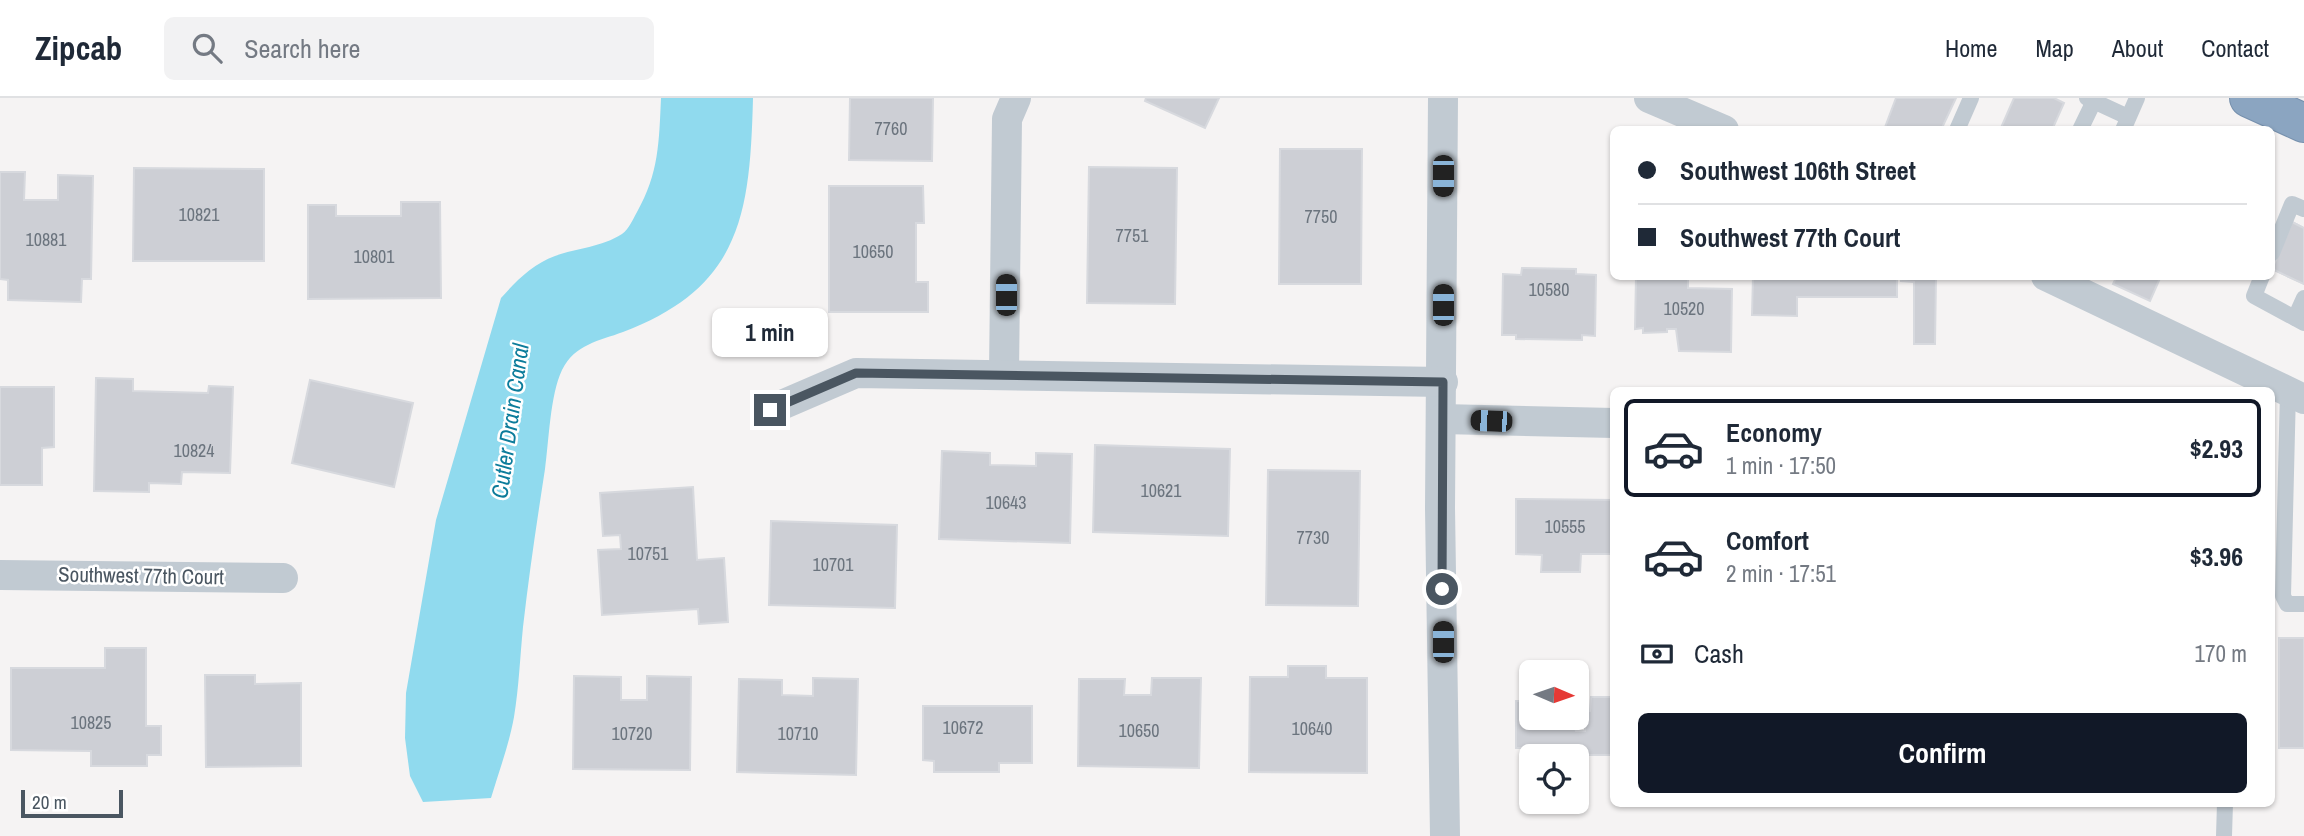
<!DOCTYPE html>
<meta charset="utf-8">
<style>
:root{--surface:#fff;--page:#f2f2f3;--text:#1f2937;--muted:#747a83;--line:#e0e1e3;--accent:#111827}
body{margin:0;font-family:"Archivo Narrow",sans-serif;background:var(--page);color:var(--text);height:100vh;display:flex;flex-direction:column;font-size:26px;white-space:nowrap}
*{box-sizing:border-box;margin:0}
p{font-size:23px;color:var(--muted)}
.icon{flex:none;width:38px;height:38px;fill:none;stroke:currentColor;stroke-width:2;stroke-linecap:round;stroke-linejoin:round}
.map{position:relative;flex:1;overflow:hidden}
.sheet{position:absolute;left:1610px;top:289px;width:665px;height:420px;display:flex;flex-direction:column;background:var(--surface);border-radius:10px;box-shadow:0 2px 5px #0004}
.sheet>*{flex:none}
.top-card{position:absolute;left:1610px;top:28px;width:665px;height:154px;border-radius:10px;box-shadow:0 2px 5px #0004;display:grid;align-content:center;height:154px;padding:0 28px;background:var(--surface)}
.needle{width:46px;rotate:92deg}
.fabs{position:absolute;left:1519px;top:562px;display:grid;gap:14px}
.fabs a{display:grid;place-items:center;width:70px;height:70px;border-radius:10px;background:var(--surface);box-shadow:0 2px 5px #0004;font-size:35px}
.scale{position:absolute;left:21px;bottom:18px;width:102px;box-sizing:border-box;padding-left:7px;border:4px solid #4a5661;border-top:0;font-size:19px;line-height:24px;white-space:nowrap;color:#4a5661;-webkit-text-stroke:5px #fff;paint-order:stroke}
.end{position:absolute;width:32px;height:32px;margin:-16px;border:9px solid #4a5661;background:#fff;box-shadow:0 0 0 4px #fff}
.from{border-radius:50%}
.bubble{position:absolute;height:49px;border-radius:10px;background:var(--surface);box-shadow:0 2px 5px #0004;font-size:23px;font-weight:700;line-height:49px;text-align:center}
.car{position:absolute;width:21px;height:42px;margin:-21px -10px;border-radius:9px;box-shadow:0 0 5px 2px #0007;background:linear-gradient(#222 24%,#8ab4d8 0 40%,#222 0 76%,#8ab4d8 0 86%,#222 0)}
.top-card b{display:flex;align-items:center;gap:24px;height:66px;font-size:26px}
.top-card b+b{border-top:2px solid var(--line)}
.top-card i{width:18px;height:18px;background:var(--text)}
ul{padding:12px 0 0;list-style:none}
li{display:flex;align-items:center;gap:21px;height:98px;margin:0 14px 10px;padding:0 14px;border:4px solid transparent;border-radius:10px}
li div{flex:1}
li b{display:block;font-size:26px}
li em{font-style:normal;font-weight:700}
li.active{border-color:var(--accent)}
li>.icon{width:63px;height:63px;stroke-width:1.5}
.pay{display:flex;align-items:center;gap:18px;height:77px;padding:0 28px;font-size:26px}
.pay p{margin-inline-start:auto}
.cta{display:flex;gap:14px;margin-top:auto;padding:14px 28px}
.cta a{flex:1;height:80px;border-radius:10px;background:var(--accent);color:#fff;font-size:28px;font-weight:700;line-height:80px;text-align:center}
header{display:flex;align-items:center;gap:42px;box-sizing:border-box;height:98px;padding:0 35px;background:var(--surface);border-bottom:2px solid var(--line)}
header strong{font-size:33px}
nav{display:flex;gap:38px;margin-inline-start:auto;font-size:24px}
.search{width:490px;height:63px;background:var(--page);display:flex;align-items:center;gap:18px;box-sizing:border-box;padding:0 24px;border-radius:10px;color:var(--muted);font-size:26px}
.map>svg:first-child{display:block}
.water{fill:#90daee}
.building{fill:#cdcfd5;stroke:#d7d9de;stroke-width:2}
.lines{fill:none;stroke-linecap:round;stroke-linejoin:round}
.highway-casing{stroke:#7690ad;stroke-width:40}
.lane{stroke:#c1cad2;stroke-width:16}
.street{stroke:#c1cad2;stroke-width:30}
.highway{stroke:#8ba5c1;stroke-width:38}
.route{stroke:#4a5661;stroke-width:9}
.labels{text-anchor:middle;stroke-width:5;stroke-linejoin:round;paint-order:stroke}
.number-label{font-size:18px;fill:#6b747e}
.street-label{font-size:21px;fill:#4a5661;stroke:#fff}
.water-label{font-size:23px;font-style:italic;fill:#0c7c9b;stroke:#fff}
</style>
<header>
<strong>Zipcab</strong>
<div class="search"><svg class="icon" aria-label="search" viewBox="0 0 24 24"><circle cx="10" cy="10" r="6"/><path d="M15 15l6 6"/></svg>Search here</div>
<nav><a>Home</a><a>Map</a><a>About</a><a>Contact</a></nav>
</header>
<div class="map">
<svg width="2304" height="738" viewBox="0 0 2304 738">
<rect width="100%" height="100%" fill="#f5f3f3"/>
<path class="water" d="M 661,0 L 753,0 C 750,115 742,189 623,234 C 599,243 575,246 562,272 C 550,297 549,343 545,371 C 537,423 529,476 523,529 C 520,559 519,589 514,619 C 509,647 499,673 491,700 L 423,704 L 410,678 L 405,640 L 406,595 L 436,422 L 501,200 C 516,183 533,166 555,158 C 577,150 602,149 622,136 C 629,131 633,121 637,114 C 659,75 659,44 661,0 Z"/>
<g class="building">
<polygon points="850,0 933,0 932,63 849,62"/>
<polygon points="1146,0 1219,0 1205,30 1145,3"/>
<polygon points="1896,0 1956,0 1941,32 1884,32"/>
<polygon points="2014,0 2054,0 2064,5 2052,32 2000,32"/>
<polygon points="1280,51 1362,51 1361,186 1279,186"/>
<polygon points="1089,69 1177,70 1175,206 1087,205"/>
<polygon points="134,70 264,71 264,163 133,163"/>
<polygon points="0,74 25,74 24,102 58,102 58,77 93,78 91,181 82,181 81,204 8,202 8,182 0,181"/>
<polygon points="829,88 923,88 924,125 916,125 916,184 928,184 928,214 829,214"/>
<polygon points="401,104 440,104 441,200 308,201 308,107 336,107 336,118 401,118"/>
<polygon points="2292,124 2304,130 2304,186 2272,171"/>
<polygon points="2292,124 2304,130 2304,186 2272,171"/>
<polygon points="1522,170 1576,171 1576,176 1596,177 1595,238 1582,237 1582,242 1516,241 1516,237 1502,237 1503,176 1521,177"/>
<polygon points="1636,178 1688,178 1688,190 1732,191 1731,254 1679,253 1676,231 1667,231 1667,234 1643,235 1643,230 1635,231"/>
<polygon points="1753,178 1897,178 1897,199 1797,199 1797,218 1752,217"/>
<polygon points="1901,178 1936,178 1935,246 1914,246 1914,184 1901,183"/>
<polygon points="2117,178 2161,178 2150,203 2113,186"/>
<polygon points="96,280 133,281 133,293 208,295 209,288 233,289 230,375 182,374 181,386 149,385 149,394 94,393"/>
<polygon points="310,282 413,305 394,389 292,365"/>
<polygon points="0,289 54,289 54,349 42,350 42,387 0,387"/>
<polygon points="1095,347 1230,351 1228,438 1093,434"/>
<polygon points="942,353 990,355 990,367 1036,368 1036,355 1072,356 1070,445 939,441"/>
<polygon points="1268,372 1360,373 1358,508 1266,507"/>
<polygon points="693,389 697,462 724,460 728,524 699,526 698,511 602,517 598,452 621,451 620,437 603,438 600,395"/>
<polygon points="1516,401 1614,402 1614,456 1581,456 1580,474 1541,474 1542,457 1516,456"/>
<polygon points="771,423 897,427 895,510 769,507"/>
<rect x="2279" y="540" width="25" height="110"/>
<polygon points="105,550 146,550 146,628 161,628 161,657 147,657 147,668 91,668 91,653 11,652 11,570 105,570"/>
<polygon points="1288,568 1326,568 1326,580 1367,580 1367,675 1249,674 1250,579 1288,579"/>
<polygon points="205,577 255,577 255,586 301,585 301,668 206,669"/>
<polygon points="574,578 621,579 621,602 647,602 647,578 691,579 690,672 573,671"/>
<polygon points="813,580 858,581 856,677 737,674 739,581 782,582 782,597 813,598"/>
<polygon points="1152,580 1201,580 1199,670 1078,668 1079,581 1125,581 1124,597 1151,597"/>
<polygon points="1591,599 1612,599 1614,657 1559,657 1558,650 1516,650 1516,603 1531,603 1531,620 1576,620 1576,633 1585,633 1585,614 1590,613"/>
<polygon points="923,608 1032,608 1032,665 999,665 999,674 934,674 934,663 923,662"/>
</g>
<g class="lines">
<defs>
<polyline id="highway" points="2249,0 2304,25"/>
</defs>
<use href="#highway" class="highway-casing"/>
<g class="lane">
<polyline points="2087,0 2128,19"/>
<polyline points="1957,32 1971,0"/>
<polyline points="2080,32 2094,3"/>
<polyline points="2123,32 2137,0"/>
<polyline points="2272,155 2292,106 2304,111"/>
<polyline points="2262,178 2254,198 2304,225"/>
<polyline points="2295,220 2304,200"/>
<polyline points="2288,293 2283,498 2287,506 2304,506"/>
<polyline points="2224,738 2225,705"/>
</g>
<g class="street">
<polyline points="1443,0 1440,410 1445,738"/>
<polyline points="1649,0 1724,32"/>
<polyline points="2046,178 2304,301"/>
<polyline points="1004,275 1007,21 1016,0"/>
<polyline points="770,312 856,275 1443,284"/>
<polyline points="1442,321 1614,325"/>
<polyline points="0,477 283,480"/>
</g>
<use href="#highway" class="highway"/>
</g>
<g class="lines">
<polyline class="route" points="770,312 856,275 1443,284 1442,491"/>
</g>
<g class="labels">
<g class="number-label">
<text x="891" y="37">7760</text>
<text x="199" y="123">10821</text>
<text x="1321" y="125">7750</text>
<text x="1132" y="144">7751</text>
<text x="46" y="148">10881</text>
<text x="873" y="160">10650</text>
<text x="374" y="165">10801</text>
<text x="1549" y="198">10580</text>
<text x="1684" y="217">10520</text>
<text x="194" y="359">10824</text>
<text x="1161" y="399">10621</text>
<text x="1006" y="411">10643</text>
<text x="1565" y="435">10555</text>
<text x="1313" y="446">7730</text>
<text x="648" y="462">10751</text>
<text x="833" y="473">10701</text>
<text x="91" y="631">10825</text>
<text x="963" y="636">10672</text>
<text x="1312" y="637">10640</text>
<text x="1139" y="639">10650</text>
<text x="632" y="642">10720</text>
<text x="798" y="642">10710</text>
</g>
<g class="street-label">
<text transform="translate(141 478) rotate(1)" y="7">Southwest 77th Court</text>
</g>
<g class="water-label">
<text transform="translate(510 323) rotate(-82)" y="8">Cutler Drain Canal</text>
</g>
</g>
</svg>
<div class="fabs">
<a><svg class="needle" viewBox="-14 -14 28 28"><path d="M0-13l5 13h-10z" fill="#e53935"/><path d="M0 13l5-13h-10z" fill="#747a83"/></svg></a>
<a><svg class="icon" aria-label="locate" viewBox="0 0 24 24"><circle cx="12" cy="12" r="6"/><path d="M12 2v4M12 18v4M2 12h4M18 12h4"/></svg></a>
</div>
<div class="scale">20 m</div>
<i class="end from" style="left:1442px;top:491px"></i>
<i class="end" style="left:770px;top:312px"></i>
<div class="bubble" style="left:712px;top:210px;width:116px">1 min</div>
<i class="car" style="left:1443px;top:78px;rotate:180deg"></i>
<i class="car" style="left:1006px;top:197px;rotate:0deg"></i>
<i class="car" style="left:1443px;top:207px;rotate:0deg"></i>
<i class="car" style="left:1491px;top:323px;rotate:272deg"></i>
<i class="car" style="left:1443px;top:544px;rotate:0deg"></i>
<div class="top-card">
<b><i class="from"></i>Southwest 106th Street</b>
<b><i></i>Southwest 77th Court</b>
</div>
<section class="sheet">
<ul>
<li class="active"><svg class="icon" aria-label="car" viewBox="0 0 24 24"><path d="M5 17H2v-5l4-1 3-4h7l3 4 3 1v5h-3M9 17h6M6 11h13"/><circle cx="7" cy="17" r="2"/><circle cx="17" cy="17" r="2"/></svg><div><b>Economy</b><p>1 min · 17:50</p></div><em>$2.93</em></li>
<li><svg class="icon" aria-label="car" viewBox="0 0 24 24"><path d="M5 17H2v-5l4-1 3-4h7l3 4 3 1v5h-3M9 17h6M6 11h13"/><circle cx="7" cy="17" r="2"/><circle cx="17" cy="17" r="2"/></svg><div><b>Comfort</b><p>2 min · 17:51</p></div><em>$3.96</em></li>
</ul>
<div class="pay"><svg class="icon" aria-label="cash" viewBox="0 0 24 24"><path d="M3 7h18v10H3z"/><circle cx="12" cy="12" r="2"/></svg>Cash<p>170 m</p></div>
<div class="cta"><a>Confirm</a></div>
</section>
</div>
